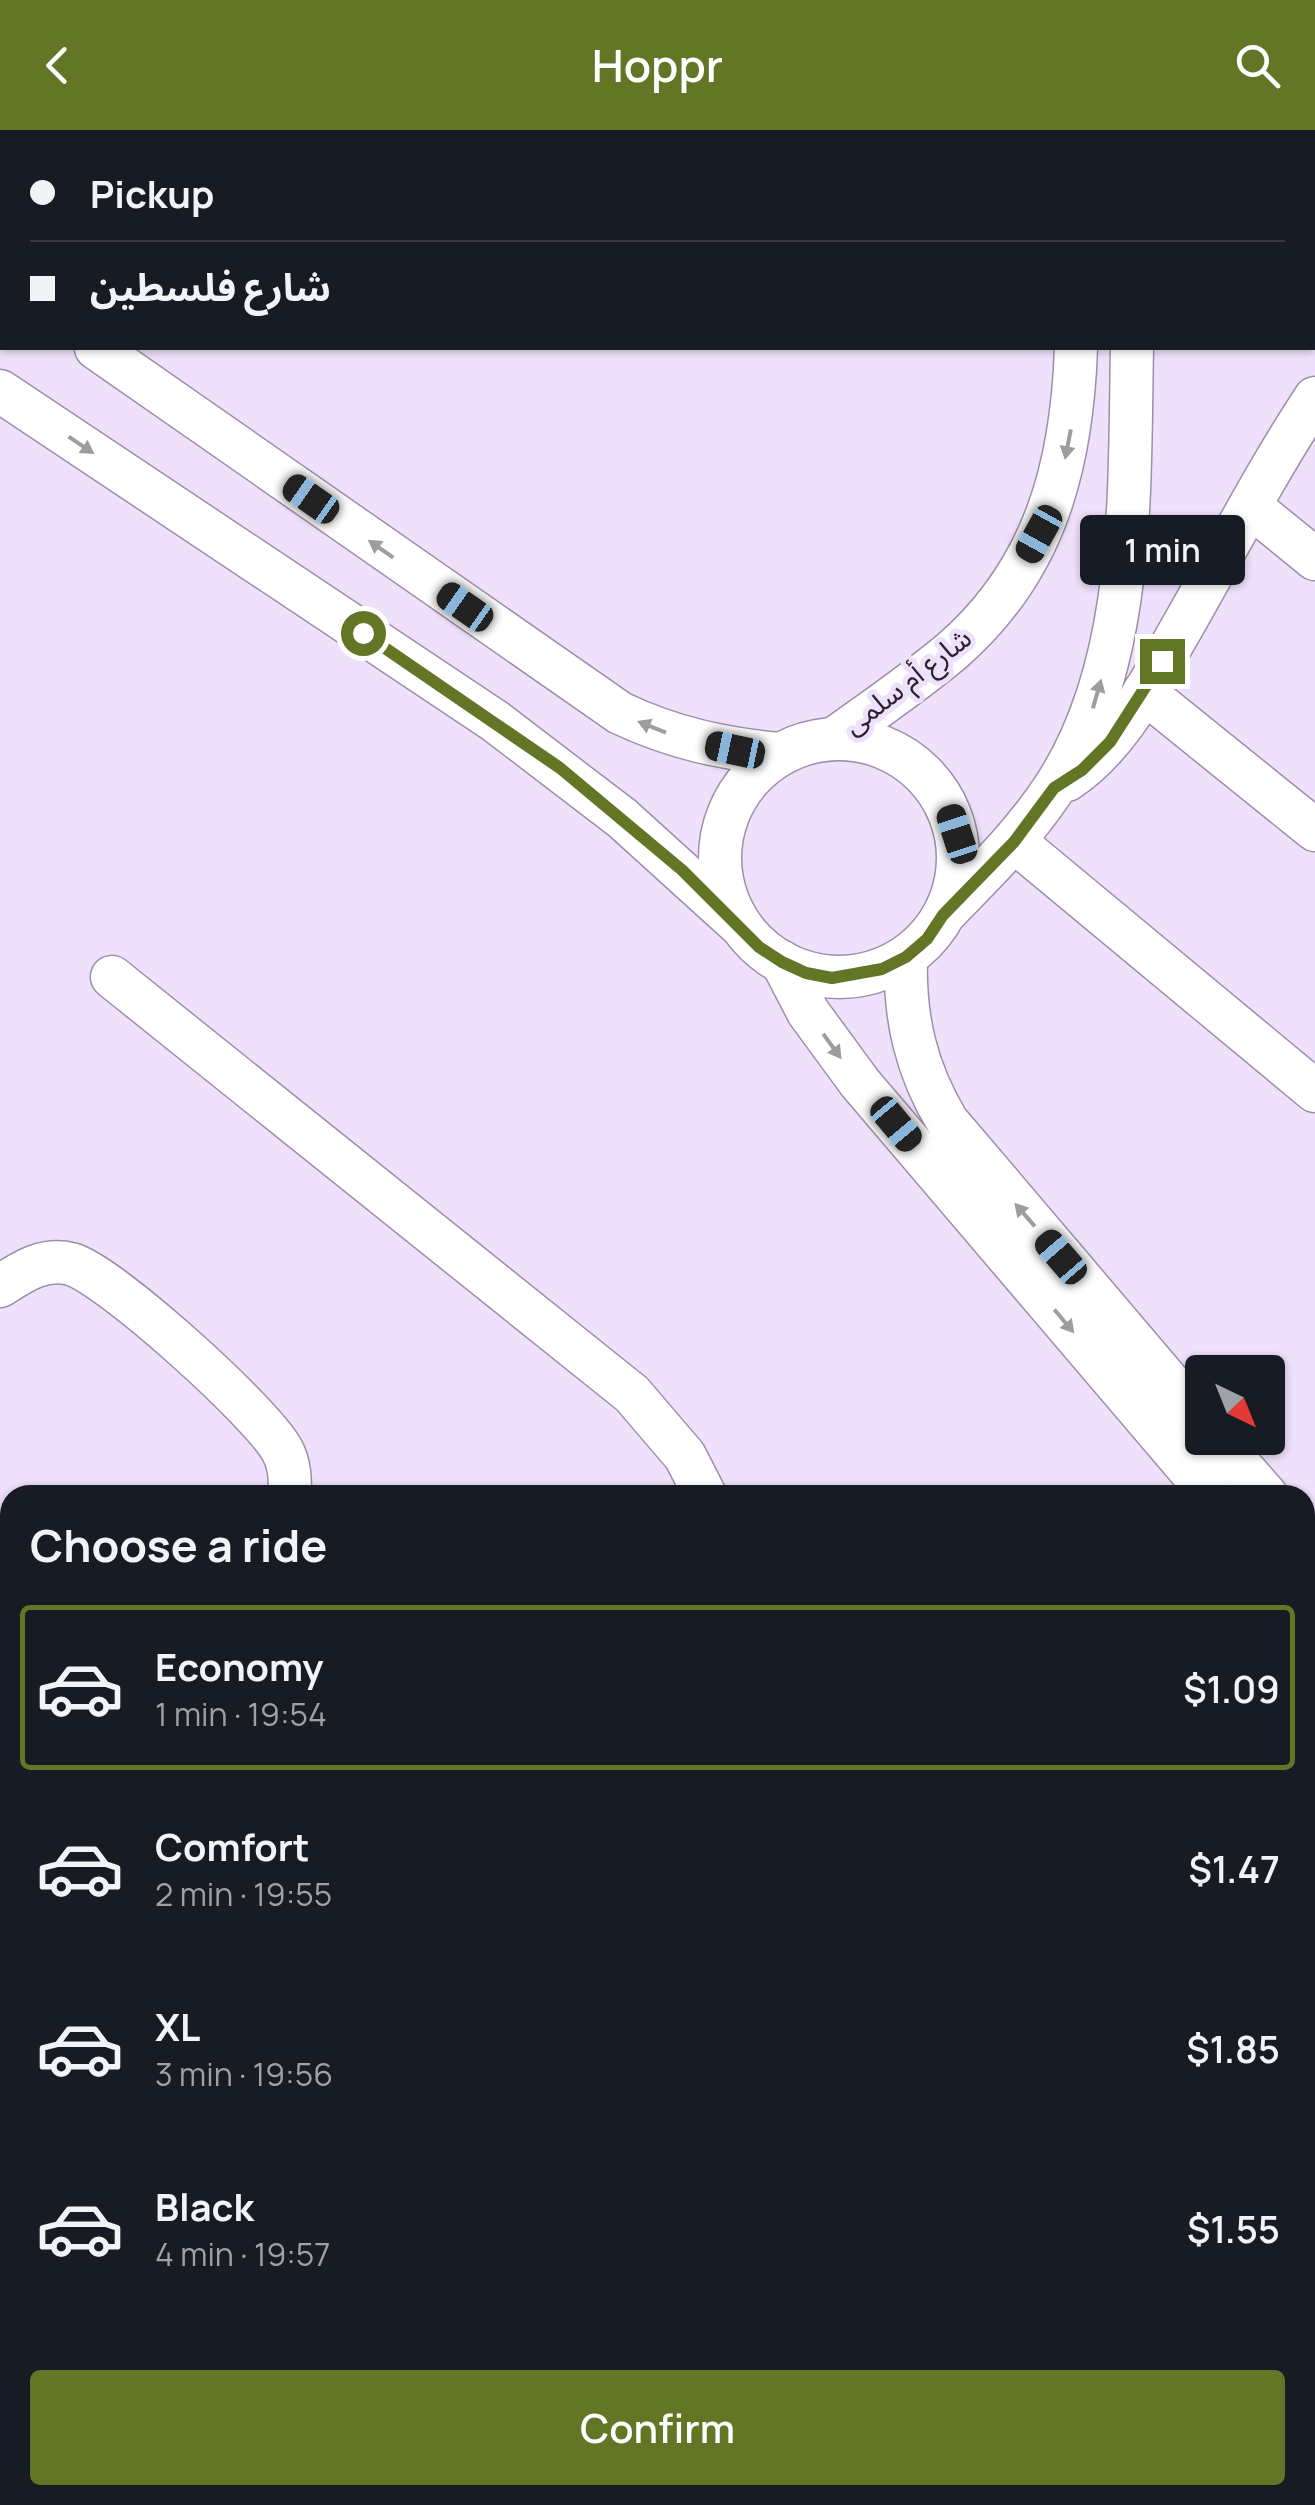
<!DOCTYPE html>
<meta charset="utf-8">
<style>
:root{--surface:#171b24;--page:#242831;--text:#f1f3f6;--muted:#9ea1a6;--line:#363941;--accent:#627626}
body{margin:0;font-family:Manrope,"Noto Sans Arabic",sans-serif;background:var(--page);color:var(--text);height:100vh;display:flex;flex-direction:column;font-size:38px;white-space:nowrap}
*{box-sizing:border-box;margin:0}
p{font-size:32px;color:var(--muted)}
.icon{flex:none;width:55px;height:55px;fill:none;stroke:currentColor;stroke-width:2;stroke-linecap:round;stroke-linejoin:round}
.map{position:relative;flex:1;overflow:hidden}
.drawer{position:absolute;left:0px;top:1355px;width:1315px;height:1020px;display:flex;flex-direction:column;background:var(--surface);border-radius:30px 30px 0 0;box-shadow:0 2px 8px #0004}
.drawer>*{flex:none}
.banner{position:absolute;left:0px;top:0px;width:1315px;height:220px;box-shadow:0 2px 8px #0004;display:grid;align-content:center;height:220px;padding:0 30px;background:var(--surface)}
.needle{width:65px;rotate:137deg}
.tools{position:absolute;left:1185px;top:1225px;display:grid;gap:20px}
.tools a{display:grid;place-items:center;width:100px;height:100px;border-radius:10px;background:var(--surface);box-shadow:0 2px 8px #0004;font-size:50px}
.end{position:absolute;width:45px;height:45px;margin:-22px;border:12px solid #627626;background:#fff;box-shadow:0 0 0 5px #fff}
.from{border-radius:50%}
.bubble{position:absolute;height:70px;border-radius:10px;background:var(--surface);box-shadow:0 2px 8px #0004;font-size:32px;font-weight:600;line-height:70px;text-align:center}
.car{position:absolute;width:30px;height:60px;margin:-30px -15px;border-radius:12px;box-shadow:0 0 8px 2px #0007;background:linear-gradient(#222 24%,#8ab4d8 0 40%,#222 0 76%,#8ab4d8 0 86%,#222 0)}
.banner b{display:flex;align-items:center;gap:35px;height:95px;font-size:38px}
.banner b+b{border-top:2px solid var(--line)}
.banner i{width:25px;height:25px;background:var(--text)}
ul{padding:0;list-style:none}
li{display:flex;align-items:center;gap:30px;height:165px;margin:0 20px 15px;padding:0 10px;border:5px solid transparent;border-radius:10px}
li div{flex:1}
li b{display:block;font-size:38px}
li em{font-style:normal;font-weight:600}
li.current{border-color:var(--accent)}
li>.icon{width:90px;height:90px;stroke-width:1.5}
h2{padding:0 30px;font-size:45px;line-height:120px}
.primary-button{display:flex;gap:20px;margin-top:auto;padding:20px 30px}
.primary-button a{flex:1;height:115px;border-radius:10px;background:var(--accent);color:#fff;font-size:40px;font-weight:600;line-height:115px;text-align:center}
header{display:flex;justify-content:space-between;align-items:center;height:130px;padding:0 30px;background:var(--accent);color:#fff;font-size:45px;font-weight:600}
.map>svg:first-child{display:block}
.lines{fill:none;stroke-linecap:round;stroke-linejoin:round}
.minor-casing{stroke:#9e8fa9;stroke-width:45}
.minor{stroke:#fff;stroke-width:42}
.oneway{fill:#9f9ca0}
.route{stroke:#627626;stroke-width:12}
.labels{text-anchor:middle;stroke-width:10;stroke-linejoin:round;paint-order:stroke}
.street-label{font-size:28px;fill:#29232d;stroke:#efe0fc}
</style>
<header><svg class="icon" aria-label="back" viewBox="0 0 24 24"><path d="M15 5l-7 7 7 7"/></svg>Hoppr<svg class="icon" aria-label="search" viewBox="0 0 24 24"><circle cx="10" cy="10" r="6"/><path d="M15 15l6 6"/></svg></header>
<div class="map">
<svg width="1315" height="2375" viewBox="0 0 1315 2375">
<rect width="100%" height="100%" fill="#efe0fc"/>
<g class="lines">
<defs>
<g id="minor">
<polyline points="1083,2 1083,0"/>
<polyline points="1138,2 1138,0"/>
<polyline points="0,150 2,152"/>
<path d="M 96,218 L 620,583 C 673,608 723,619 781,624"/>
<polyline points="0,261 495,591 622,688 740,795"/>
<polyline points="1251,377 1315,429"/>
<polyline points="1144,562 1315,700"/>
<path d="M 835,608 C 874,580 915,552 952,521 C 1045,440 1072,336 1076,218"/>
<circle cx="839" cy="728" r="119"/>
<path d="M 1067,650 C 1120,615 1150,552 1181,499 C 1225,422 1266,342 1315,268"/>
<polyline points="1015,712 1315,961"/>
<path d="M 947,781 C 984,743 1022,706 1052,661 C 1136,537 1129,362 1132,218"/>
<path d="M 906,827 C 904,888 916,939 947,991 L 1202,1291"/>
<polyline points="782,832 808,882 860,953 1211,1365"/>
<polyline points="112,847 632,1264 685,1326 705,1365"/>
<path d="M 0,1156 C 22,1142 43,1127 71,1134 C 110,1145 262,1283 282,1320 C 290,1334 290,1349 290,1365"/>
<polyline points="1216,1308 1266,1365"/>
<polyline points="1305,1411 1315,1423"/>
<polyline points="1305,1476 1315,1488"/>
<polyline points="1305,2017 1315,2007"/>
<polyline points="1305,2060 1315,2051"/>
<polyline points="0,2122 10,2134"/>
<polyline points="197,2365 205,2375"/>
<polyline points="328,2375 337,2365"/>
<polyline points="924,2375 935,2365"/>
<polyline points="973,2375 983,2365"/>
</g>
</defs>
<use href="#minor" class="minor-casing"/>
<use href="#minor" class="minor"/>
</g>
<defs><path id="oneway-solid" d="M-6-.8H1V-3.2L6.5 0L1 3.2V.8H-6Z" transform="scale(2.5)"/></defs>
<g class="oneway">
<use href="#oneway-solid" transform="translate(1068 314) rotate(101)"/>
<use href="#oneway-solid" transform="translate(81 315) rotate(34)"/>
<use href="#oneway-solid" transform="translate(381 419) rotate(-145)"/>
<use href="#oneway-solid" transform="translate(1097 564) rotate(-74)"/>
<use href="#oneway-solid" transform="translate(652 597) rotate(-158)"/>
<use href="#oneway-solid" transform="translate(832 916) rotate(54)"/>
<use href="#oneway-solid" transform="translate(1025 1085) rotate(-131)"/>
<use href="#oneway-solid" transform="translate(1064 1191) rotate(50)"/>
</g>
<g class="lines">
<polyline class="route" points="363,503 560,638 682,740 759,817 782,832 806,843 832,848 882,839 906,827 927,809 943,785 1014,712 1054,658 1082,640 1110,612 1162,531"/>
</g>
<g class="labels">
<g class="street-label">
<text transform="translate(907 551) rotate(-38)" y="10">شارع أم سلمى</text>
</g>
</g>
</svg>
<div class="tools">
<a><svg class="needle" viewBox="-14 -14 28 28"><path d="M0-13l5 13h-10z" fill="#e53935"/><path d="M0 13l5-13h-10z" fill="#9ea1a6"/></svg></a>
</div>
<i class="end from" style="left:363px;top:503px"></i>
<i class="end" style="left:1162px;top:531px"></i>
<div class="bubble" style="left:1080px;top:385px;width:165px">1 min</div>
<i class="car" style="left:311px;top:369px;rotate:305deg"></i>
<i class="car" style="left:1039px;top:404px;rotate:209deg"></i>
<i class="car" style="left:465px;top:477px;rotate:305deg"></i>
<i class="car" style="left:735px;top:620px;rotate:282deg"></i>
<i class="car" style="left:957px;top:704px;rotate:342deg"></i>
<i class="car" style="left:896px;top:994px;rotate:140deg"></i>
<i class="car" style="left:1061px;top:1127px;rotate:319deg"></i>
<div class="banner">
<b><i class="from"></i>Pickup</b>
<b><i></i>شارع فلسطين</b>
</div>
<section class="drawer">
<h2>Choose a ride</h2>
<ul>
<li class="current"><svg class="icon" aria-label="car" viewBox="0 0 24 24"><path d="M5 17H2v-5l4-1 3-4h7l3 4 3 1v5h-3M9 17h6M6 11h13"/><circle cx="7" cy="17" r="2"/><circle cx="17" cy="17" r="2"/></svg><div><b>Economy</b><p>1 min · 19:54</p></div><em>$1.09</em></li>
<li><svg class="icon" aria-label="car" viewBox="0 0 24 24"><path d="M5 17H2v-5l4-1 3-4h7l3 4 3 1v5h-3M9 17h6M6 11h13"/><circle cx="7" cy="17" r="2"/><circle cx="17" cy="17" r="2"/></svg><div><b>Comfort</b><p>2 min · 19:55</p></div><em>$1.47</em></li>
<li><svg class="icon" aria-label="car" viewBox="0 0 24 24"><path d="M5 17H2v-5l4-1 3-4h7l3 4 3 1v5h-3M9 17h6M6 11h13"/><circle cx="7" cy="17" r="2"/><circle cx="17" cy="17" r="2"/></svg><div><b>XL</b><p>3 min · 19:56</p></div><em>$1.85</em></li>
<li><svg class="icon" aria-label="car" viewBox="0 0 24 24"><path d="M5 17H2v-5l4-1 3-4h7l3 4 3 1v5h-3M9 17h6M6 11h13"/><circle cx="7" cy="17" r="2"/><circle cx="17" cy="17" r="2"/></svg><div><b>Black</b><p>4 min · 19:57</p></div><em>$1.55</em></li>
</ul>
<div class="primary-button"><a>Confirm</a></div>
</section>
</div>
